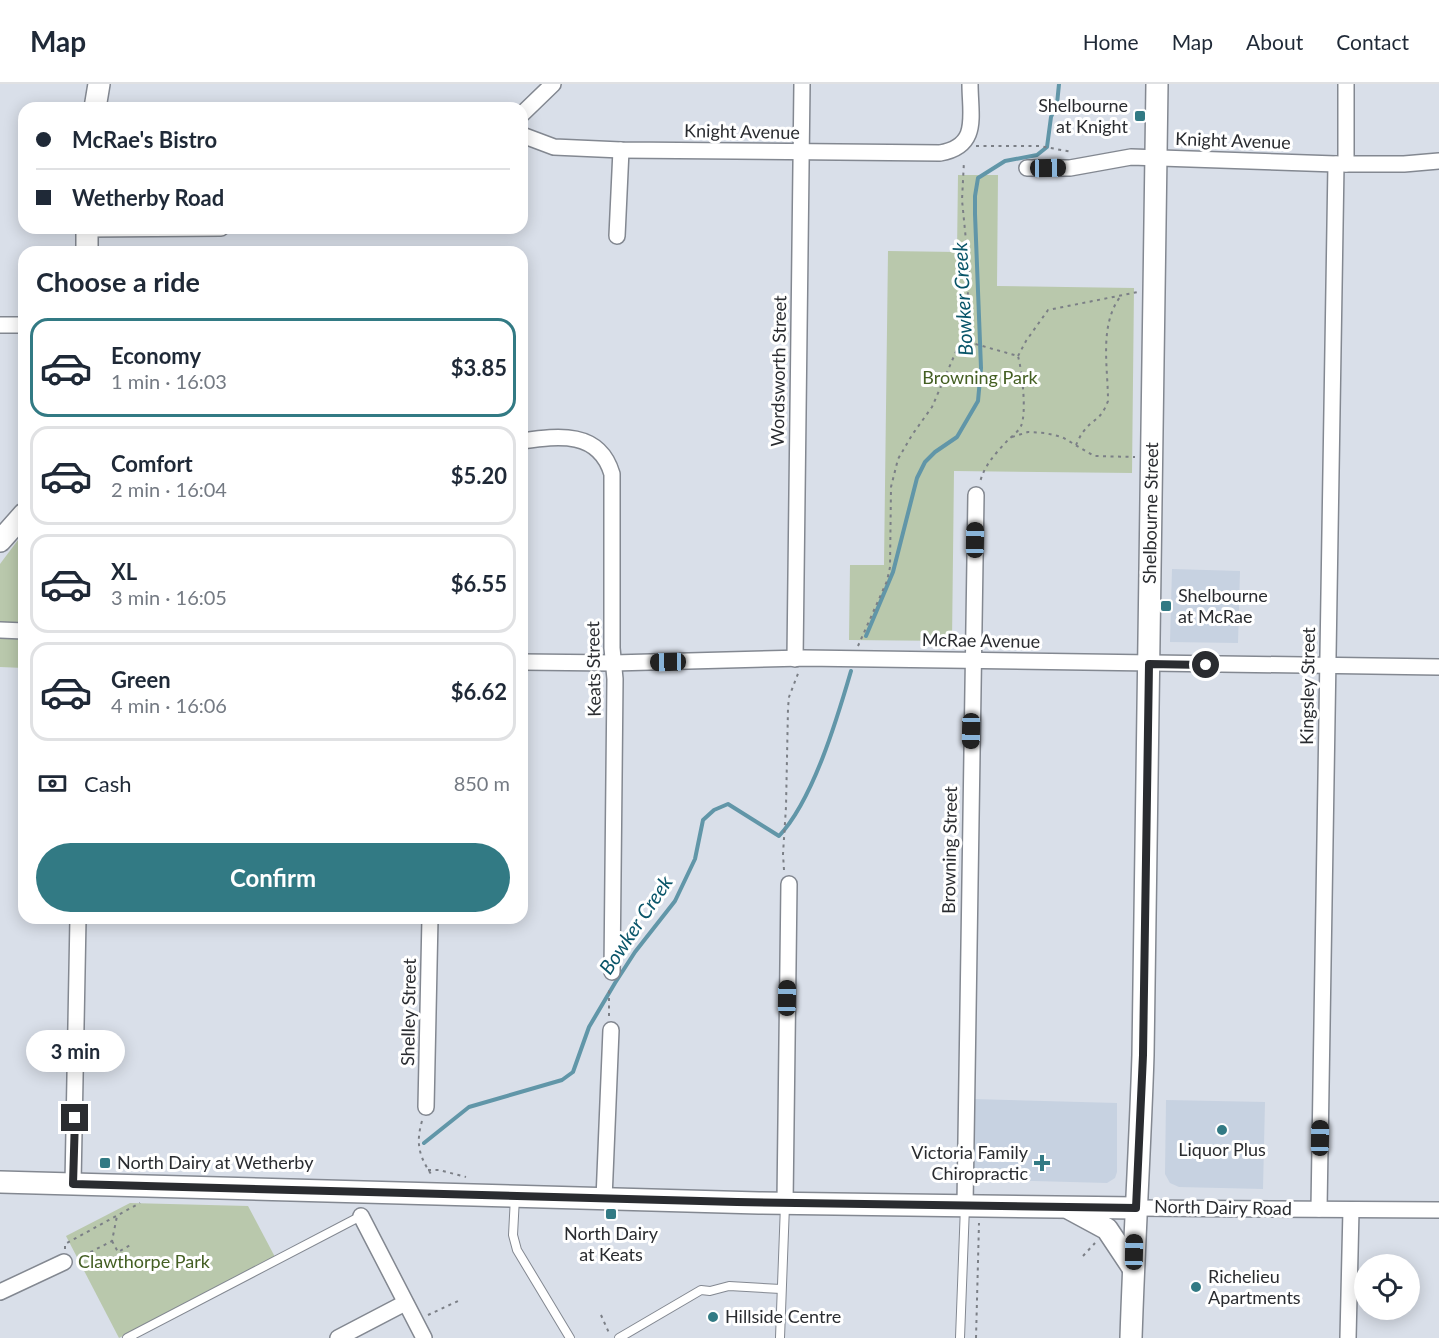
<!DOCTYPE html>
<meta charset="utf-8">
<style>
:root{--surface:#fff;--page:#f6f6f7;--text:#1f2937;--muted:#747a83;--line:#e0e1e3;--accent:#327a84}
body{margin:0;font-family:Lato,sans-serif;background:var(--page);color:var(--text);height:100vh;display:flex;flex-direction:column;font-size:22px;white-space:nowrap}
*{box-sizing:border-box;margin:0}
p{font-size:20px;color:var(--muted)}
.icon{flex:none;width:33px;height:33px;fill:none;stroke:currentColor;stroke-width:2;stroke-linecap:round;stroke-linejoin:round}
.map{position:relative;flex:1;overflow:hidden}
.side{position:absolute;left:18px;top:162px;width:510px;height:678px;display:flex;flex-direction:column;background:var(--surface);border-radius:18px;box-shadow:0 3px 15px #0003}
.side>*{flex:none}
.banner{position:absolute;left:18px;top:18px;width:510px;height:132px;border-radius:18px;box-shadow:0 3px 15px #0003;display:grid;align-content:center;height:132px;padding:0 18px;background:var(--surface)}
.controls{position:absolute;left:1354px;top:1170px;display:grid;gap:12px}
.controls a{display:grid;place-items:center;width:66px;height:66px;border-radius:50%;background:var(--surface);box-shadow:0 3px 15px #0003;font-size:30px}
.end{position:absolute;width:27px;height:27px;margin:-14px;border:8px solid #2a2c30;background:#fff;box-shadow:0 0 0 3px #fff}
.from{border-radius:50%}
.bubble{position:absolute;height:42px;border-radius:21px;background:var(--surface);box-shadow:0 3px 15px #0003;font-size:20px;font-weight:700;line-height:42px;text-align:center}
.car{position:absolute;width:18px;height:36px;margin:-18px -9px;border-radius:8px;box-shadow:0 0 4px 2px #0007;background:linear-gradient(#222 24%,#8ab4d8 0 40%,#222 0 76%,#8ab4d8 0 86%,#222 0)}
.banner b{display:flex;align-items:center;gap:21px;height:57px;font-size:22px}
.banner b+b{border-top:2px solid var(--line)}
.banner i{width:15px;height:15px;background:var(--text)}
ul{padding:0;list-style:none}
li{display:flex;align-items:center;gap:18px;height:99px;margin:0 12px 9px;padding:0 6px;border:3px solid var(--line);border-radius:18px}
li div{flex:1}
li b{display:block;font-size:22px}
li em{font-style:normal;font-weight:700}
li.selected{border-color:var(--accent)}
li>.icon{width:54px;height:54px;stroke-width:1.5}
h2{padding:0 18px;font-size:27px;line-height:72px}
.pay{display:flex;align-items:center;gap:15px;height:66px;padding:0 18px;font-size:22px}
.pay p{margin-inline-start:auto}
.action{display:flex;gap:12px;margin-top:auto;padding:12px 18px}
.action a{flex:1;height:69px;border-radius:36px;background:var(--accent);color:#fff;font-size:24px;font-weight:700;line-height:69px;text-align:center}
header{display:flex;align-items:center;gap:36px;box-sizing:border-box;height:84px;padding:0 30px;background:var(--surface);border-bottom:2px solid var(--line)}
header strong{font-size:28px}
nav{display:flex;gap:33px;margin-inline-start:auto;font-size:21px}
.map>svg:first-child{display:block}
.built{fill:#c7d2e1}
.green{fill:#b9c8ac}
.lines{fill:none;stroke-linecap:round;stroke-linejoin:round}
.stream{stroke:#6196a8;stroke-width:4}
.lane-casing{stroke:#838891;stroke-width:10}
.street-casing{stroke:#838891;stroke-width:18}
.secondary-casing{stroke:#838891;stroke-width:24}
.path{stroke:#7b7f86;stroke-width:2;stroke-dasharray:3 4.5;stroke-linecap:butt}
.lane{stroke:#fff;stroke-width:8}
.street{stroke:#fff;stroke-width:15}
.secondary{stroke:#fff;stroke-width:21}
.route{stroke:#2a2c30;stroke-width:8}
.poi-dot{fill:#327a84;stroke:#fff;stroke-width:2}
.labels{text-anchor:middle;stroke-width:6;stroke-linejoin:round;paint-order:stroke}
.poi-label{font-size:18px;fill:#2a2c30;stroke:#fff;text-anchor:start}
.street-label{font-size:18px;fill:#2a2c30;stroke:#fff}
.park-label{font-size:18px;fill:#445f23;stroke:#fff}
.water-label{font-size:20px;font-style:italic;fill:#095569;stroke:#fff}
</style>
<header>
<strong>Map</strong>
<nav><a>Home</a><a>Map</a><a>About</a><a>Contact</a></nav>
</header>
<div class="map">
<svg width="1439" height="1254" viewBox="0 0 1439 1254">
<rect width="100%" height="100%" fill="#d9dfe9"/>
<g class="built">
<polygon points="1172,485 1240,487 1238,559 1170,558"/>
<polygon points="973,1015 1117,1019 1117,1088 1115,1094 1107,1099 994,1096 985,1092 982,1086 971,1086"/>
<polygon points="1166,1016 1265,1018 1263,1105 1179,1103 1170,1099 1165,1090"/>
</g>
<g class="green">
<polygon points="958,91 998,91 997,202 1134,204 1132,389 954,387 952,557 849,556 850,481 884,481 888,167 957,168"/>
<polygon points="24,448 24,584 0,583 0,480"/>
<polygon points="130,1119 248,1122 275,1173 119,1254 66,1152"/>
</g>
<g class="lines">
<g class="stream">
<polyline points="866,552 893,488 917,394 925,378 935,368 957,353 978,317 981,284 975,130 975,112 978,94 1005,77 1037,71 1047,63 1051,33 1057,20 1059,0"/>
<path d="M 424,1059 L 469,1023 L 562,996 L 573,988 L 589,943 L 615,899 L 635,868 L 675,817 L 695,775 L 703,736 L 714,726 L 728,720 L 779,752 C 813,716 837,635 851,587"/>
</g>
<defs>
<g id="lane">
<polyline points="515,1113 513,1151 517,1166 570,1254"/>
<polyline points="127,1254 361,1132"/>
<polyline points="619,1254 701,1206 710,1207 729,1202 781,1205"/>
<polyline points="780,1254 785,1121"/>
<polyline points="960,1254 965,1122"/>
</g>
<g id="street">
<polyline points="522,30 553,0"/>
<path d="M 522,51 L 554,63 L 621,66 L 940,69 C 980,62 970,32 970,0"/>
<polyline points="1346,80 1346,0"/>
<polyline points="1027,84 1070,84 1131,73 1336,80 1404,80 1439,77"/>
<polyline points="87,145 221,144"/>
<polyline points="617,152 621,66"/>
<polyline points="0,241 24,241"/>
<path d="M 522,357 C 558,352 599,346 612,390 L 612,564 L 615,595 L 612,888"/>
<polyline points="0,546 24,547"/>
<polyline points="795,575 802,0"/>
<polyline points="522,578 613,579 804,574 1439,583"/>
<polyline points="426,1023 430,834"/>
<polyline points="73,1100 78,834"/>
<polyline points="604,1115 611,946"/>
<polyline points="785,1118 789,800"/>
<polyline points="965,1121 976,411"/>
<polyline points="1136,1124 1439,1126"/>
<polyline points="1319,1125 1336,80"/>
<polyline points="361,1132 424,1254"/>
<polyline points="0,1208 64,1178"/>
<polyline points="338,1254 405,1219"/>
<polyline points="1348,1254 1351,1126"/>
</g>
<g id="secondary">
<polyline points="95,24 99,0"/>
<polyline points="87,168 87,144"/>
<polyline points="0,457 24,430"/>
<polyline points="0,1098 759,1119 1136,1124"/>
<polyline points="1070,1125 1107,1145 1133,1184"/>
<path d="M 1131,1254 C 1134,1159 1140,1065 1143,971 L 1157,0"/>
</g>
</defs>
<use href="#lane" class="lane-casing"/>
<use href="#street" class="street-casing"/>
<use href="#secondary" class="secondary-casing"/>
<g class="path">
<polyline points="976,62 1040,62 1072,68"/>
<path d="M 961,256 L 1018,272 C 1022,287 1027,328 1021,342 C 1019,347 1012,352 1008,356 C 996,369 985,380 980,398"/>
<polyline points="1018,272 1026,257 1048,226 1138,208"/>
<polyline points="1012,353 1028,348 1045,349 1062,353 1094,372 1135,373"/>
<path d="M 1076,361 C 1078,357 1080,352 1083,348 C 1093,334 1100,338 1108,317 C 1108,283 1099,242 1120,213"/>
<polyline points="858,562 887,497 890,483 891,403 898,375 912,351 932,323 961,256 967,226 969,187 962,116 964,77"/>
<polyline points="784,786 783,770 786,723 788,624 789,613 799,587"/>
<polyline points="609,932 609,902"/>
<path d="M 422,1037 C 415,1061 420,1074 433,1093"/>
<polyline points="428,1086 439,1086 466,1093"/>
<polyline points="112,1157 118,1168 132,1160"/>
<polyline points="65,1165 65,1160 140,1119"/>
<polyline points="1083,1172 1095,1159"/>
<polyline points="77,1175 112,1157 117,1132"/>
<polyline points="428,1231 458,1217"/>
<polyline points="601,1231 609,1249"/>
<polyline points="976,1254 979,1139"/>
</g>
<use href="#lane" class="lane"/>
<use href="#street" class="street"/>
<use href="#secondary" class="secondary"/>
</g>
<g class="lines">
<polyline class="route" points="75,1034 73,1100 737,1118 1136,1124 1143,971 1149,580 1206,581"/>
</g>
<g class="poi-dot">
<rect x="1134" y="26" width="12" height="12" rx="3"/>
<rect x="1160" y="516" width="12" height="12" rx="3"/>
<circle cx="1222" cy="1046" r="6"/>
<rect x="99" y="1073" width="12" height="12" rx="3"/>
<path d="M1039 1070h6v6h6v6h-6v6h-6v-6h-6v-6h6z"/>
<rect x="605" y="1124" width="12" height="12" rx="3"/>
<circle cx="1196" cy="1203" r="6"/>
<circle cx="713" cy="1233" r="6"/>
</g>
<g class="labels">
<g class="poi-label">
<text x="1128" y="28" text-anchor="end">Shelbourne<tspan x="1128" dy="21">at Knight</tspan></text>
<text x="1178" y="518">Shelbourne<tspan x="1178" dy="21">at McRae</tspan></text>
<text x="1222" y="1072" text-anchor="middle">Liquor Plus</text>
<text x="1028" y="1075" text-anchor="end">Victoria Family<tspan x="1028" dy="21">Chiropractic</tspan></text>
<text x="117" y="1085">North Dairy at Wetherby</text>
<text x="611" y="1156" text-anchor="middle">North Dairy<tspan x="611" dy="21">at Keats</tspan></text>
<text x="1208" y="1199">Richelieu<tspan x="1208" dy="21">Apartments</tspan></text>
<text x="725" y="1239">Hillside Centre</text>
</g>
<g class="street-label">
<text transform="translate(742 48) rotate(1)" y="6">Knight Avenue</text>
<text transform="translate(1233 57) rotate(2)" y="6">Knight Avenue</text>
<text transform="translate(779 287) rotate(-89)" y="6">Wordsworth Street</text>
<text transform="translate(1151 429) rotate(-89)" y="6">Shelbourne Street</text>
<text transform="translate(981 557) rotate(1)" y="6">McRae Avenue</text>
<text transform="translate(594 585) rotate(-91)" y="6">Keats Street</text>
<text transform="translate(1308 602) rotate(-89)" y="6">Kingsley Street</text>
<text transform="translate(950 766) rotate(-89)" y="6">Browning Street</text>
<text transform="translate(409 928) rotate(-89)" y="6">Shelley Street</text>
<text transform="translate(1223 1124) rotate(1)" y="6">North Dairy Road</text>
</g>
<g class="park-label">
<text x="980" y="300">Browning Park</text>
<text x="144" y="1184">Clawthorpe Park</text>
</g>
<g class="water-label">
<text transform="translate(963 215) rotate(-93)" y="7">Bowker Creek</text>
<text transform="translate(636 841) rotate(-56)" y="7">Bowker Creek</text>
</g>
</g>
</svg>
<div class="controls">
<a><svg class="icon" aria-label="locate" viewBox="0 0 24 24"><circle cx="12" cy="12" r="6"/><path d="M12 2v4M12 18v4M2 12h4M18 12h4"/></svg></a>
</div>
<i class="end from" style="left:1206px;top:581px"></i>
<i class="end" style="left:75px;top:1034px"></i>
<div class="bubble" style="left:26px;top:946px;width:99px">3 min</div>
<i class="car" style="left:1048px;top:84px;rotate:89deg"></i>
<i class="car" style="left:975px;top:456px;rotate:1deg"></i>
<i class="car" style="left:668px;top:578px;rotate:269deg"></i>
<i class="car" style="left:971px;top:647px;rotate:181deg"></i>
<i class="car" style="left:787px;top:914px;rotate:1deg"></i>
<i class="car" style="left:1320px;top:1054px;rotate:1deg"></i>
<i class="car" style="left:1134px;top:1168px;rotate:1deg"></i>
<div class="banner">
<b><i class="from"></i>McRae's Bistro</b>
<b><i></i>Wetherby Road</b>
</div>
<section class="side">
<h2>Choose a ride</h2>
<ul>
<li class="selected"><svg class="icon" aria-label="car" viewBox="0 0 24 24"><path d="M5 17H2v-5l4-1 3-4h7l3 4 3 1v5h-3M9 17h6M6 11h13"/><circle cx="7" cy="17" r="2"/><circle cx="17" cy="17" r="2"/></svg><div><b>Economy</b><p>1 min · 16:03</p></div><em>$3.85</em></li>
<li><svg class="icon" aria-label="car" viewBox="0 0 24 24"><path d="M5 17H2v-5l4-1 3-4h7l3 4 3 1v5h-3M9 17h6M6 11h13"/><circle cx="7" cy="17" r="2"/><circle cx="17" cy="17" r="2"/></svg><div><b>Comfort</b><p>2 min · 16:04</p></div><em>$5.20</em></li>
<li><svg class="icon" aria-label="car" viewBox="0 0 24 24"><path d="M5 17H2v-5l4-1 3-4h7l3 4 3 1v5h-3M9 17h6M6 11h13"/><circle cx="7" cy="17" r="2"/><circle cx="17" cy="17" r="2"/></svg><div><b>XL</b><p>3 min · 16:05</p></div><em>$6.55</em></li>
<li><svg class="icon" aria-label="car" viewBox="0 0 24 24"><path d="M5 17H2v-5l4-1 3-4h7l3 4 3 1v5h-3M9 17h6M6 11h13"/><circle cx="7" cy="17" r="2"/><circle cx="17" cy="17" r="2"/></svg><div><b>Green</b><p>4 min · 16:06</p></div><em>$6.62</em></li>
</ul>
<div class="pay"><svg class="icon" aria-label="cash" viewBox="0 0 24 24"><path d="M3 7h18v10H3z"/><circle cx="12" cy="12" r="2"/></svg>Cash<p>850 m</p></div>
<div class="action"><a>Confirm</a></div>
</section>
</div>
